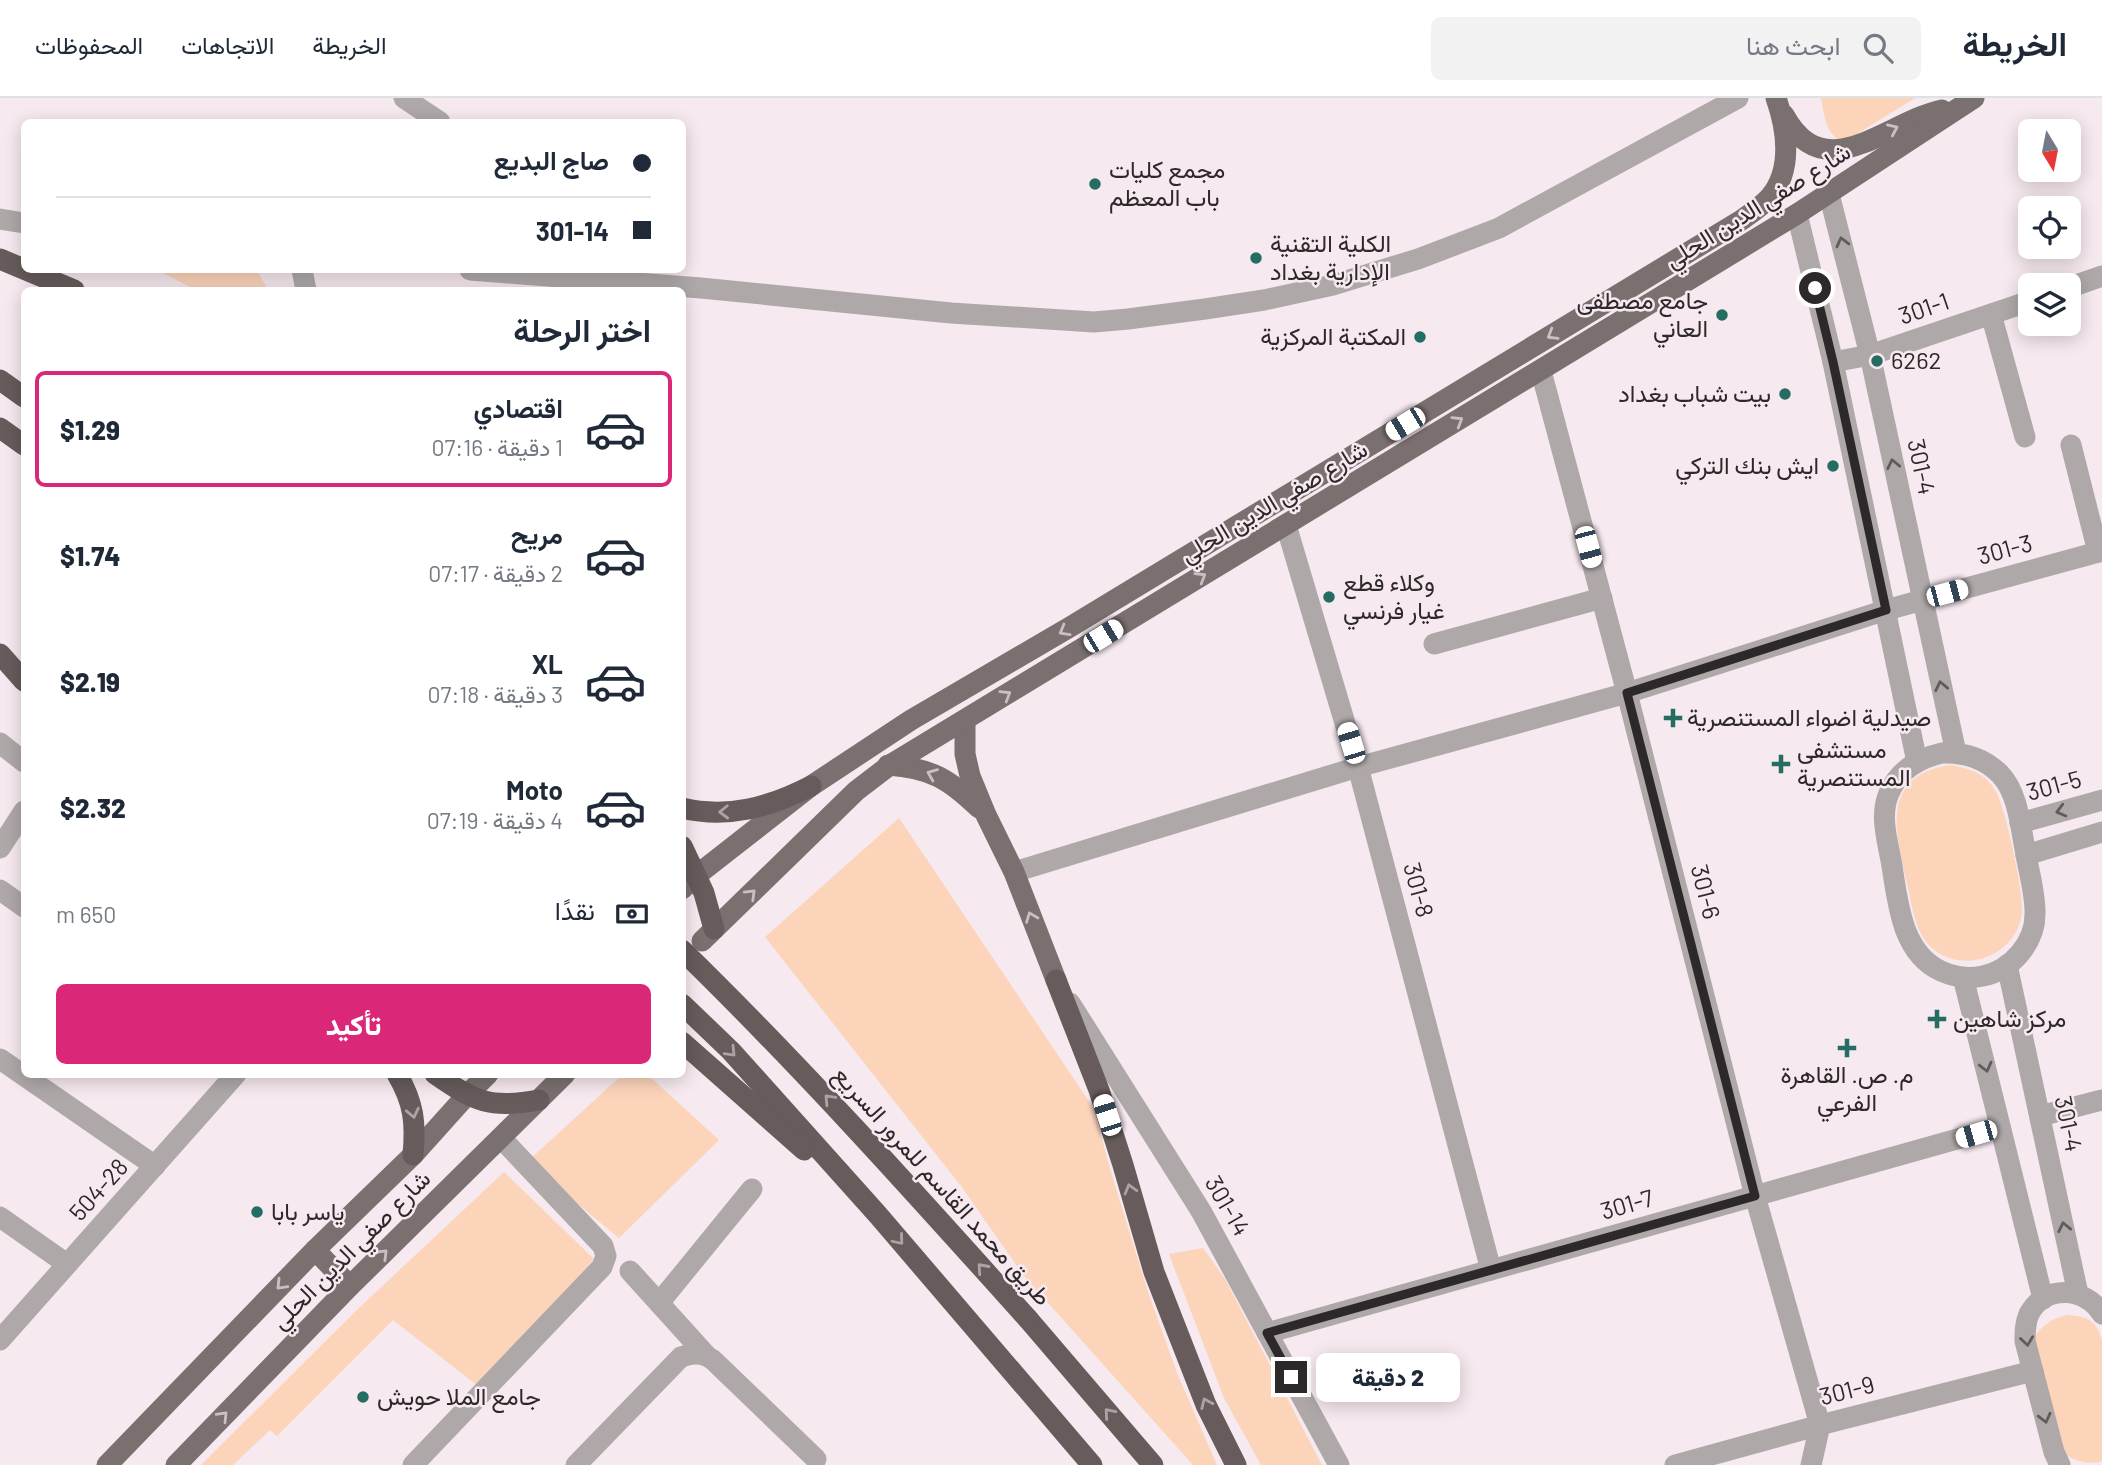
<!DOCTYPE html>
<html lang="ar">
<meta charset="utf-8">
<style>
:root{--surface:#fff;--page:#f2f2f3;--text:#1f2937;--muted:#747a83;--line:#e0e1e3;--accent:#db2777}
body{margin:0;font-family:Barlow,Vazirmatn,sans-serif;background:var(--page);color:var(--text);direction:rtl;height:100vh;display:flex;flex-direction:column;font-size:26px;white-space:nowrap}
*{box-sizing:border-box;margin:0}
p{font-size:23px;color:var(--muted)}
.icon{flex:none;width:38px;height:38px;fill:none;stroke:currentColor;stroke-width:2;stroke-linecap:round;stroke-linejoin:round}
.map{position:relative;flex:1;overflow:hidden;direction:ltr}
.side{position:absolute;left:21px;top:189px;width:665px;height:791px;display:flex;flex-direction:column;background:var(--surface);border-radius:10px;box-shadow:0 4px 18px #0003;direction:rtl}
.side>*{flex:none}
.banner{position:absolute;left:21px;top:21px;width:665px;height:154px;border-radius:10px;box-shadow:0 4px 18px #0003;direction:rtl;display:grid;align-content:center;height:154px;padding:0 35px;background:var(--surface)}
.needle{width:46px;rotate:170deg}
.buttons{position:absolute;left:2018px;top:21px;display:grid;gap:14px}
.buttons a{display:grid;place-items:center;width:63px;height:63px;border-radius:10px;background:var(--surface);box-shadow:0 4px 18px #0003;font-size:35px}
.end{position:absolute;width:32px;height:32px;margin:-16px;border:9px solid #2d282a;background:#fff;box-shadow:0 0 0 4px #fff}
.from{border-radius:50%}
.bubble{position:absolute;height:49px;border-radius:10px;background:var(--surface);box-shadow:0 4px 18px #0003;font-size:23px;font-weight:800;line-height:49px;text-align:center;direction:rtl}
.car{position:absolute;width:21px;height:42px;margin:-21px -10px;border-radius:9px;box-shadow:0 0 5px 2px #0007;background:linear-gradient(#fff 24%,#345 0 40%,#fff 0 76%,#345 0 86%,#fff 0)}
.banner b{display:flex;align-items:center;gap:24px;height:66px;font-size:26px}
.banner b+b{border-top:2px solid var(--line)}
.banner i{width:18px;height:18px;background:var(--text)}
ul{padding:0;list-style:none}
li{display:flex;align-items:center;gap:21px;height:116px;margin:0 14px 10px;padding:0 21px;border:4px solid transparent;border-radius:10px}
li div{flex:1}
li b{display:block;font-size:26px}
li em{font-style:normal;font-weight:800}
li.current{border-color:var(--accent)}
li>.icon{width:63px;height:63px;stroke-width:1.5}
h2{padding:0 35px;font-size:32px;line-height:84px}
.pay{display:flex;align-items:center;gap:18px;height:77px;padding:0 35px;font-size:26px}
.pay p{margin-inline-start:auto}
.cta{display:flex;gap:14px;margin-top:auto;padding:14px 35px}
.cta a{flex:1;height:80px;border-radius:10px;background:var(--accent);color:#fff;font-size:28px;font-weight:800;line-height:80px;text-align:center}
header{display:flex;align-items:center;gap:42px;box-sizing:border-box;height:98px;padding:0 35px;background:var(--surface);border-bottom:2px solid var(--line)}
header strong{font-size:33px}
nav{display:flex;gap:38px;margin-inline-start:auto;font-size:24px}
.search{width:490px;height:63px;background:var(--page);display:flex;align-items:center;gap:18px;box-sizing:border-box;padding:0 24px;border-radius:10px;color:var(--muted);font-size:26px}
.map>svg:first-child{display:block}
.green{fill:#fcd4ba}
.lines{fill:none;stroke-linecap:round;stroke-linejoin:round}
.minor{stroke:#aea9a8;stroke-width:21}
.major{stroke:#7a706f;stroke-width:21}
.highway{stroke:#675b5b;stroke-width:21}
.highway-bridge{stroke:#675b5b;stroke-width:21}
.oneway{stroke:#cbbfc2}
.oneway2{stroke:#615c5c}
.oneway3{stroke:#aea2a5}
.route{stroke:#2d282a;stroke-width:9}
.poi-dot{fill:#256c63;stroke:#f6e9ef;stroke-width:2.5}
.labels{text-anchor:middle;stroke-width:5;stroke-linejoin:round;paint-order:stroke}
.poi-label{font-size:24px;fill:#2d282a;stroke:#f6e9ef;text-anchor:start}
.street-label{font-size:24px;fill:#2d282a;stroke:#f6e9ef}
</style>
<header>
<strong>الخريطة</strong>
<div class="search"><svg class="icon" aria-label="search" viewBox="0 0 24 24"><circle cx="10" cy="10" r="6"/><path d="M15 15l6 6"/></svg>ابحث هنا</div>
<nav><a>الخريطة</a><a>الاتجاهات</a><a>المحفوظات</a></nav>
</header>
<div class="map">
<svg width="2102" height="1367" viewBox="0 0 2102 1367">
<rect width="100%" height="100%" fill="#f6e9ef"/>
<g class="green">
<path d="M 1821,0 L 1915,0 L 1844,44 C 1825,37 1825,18 1821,0 Z"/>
<polygon points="157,172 257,172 268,192 196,192"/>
<path d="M 1950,667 C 1968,670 1985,675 1995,692 C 2005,706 2023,793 2022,811 C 2022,818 2020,826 2017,832 C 2001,863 1958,874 1931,849 C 1914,833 1912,806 1907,785 C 1895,733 1880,678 1950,667 Z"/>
<polygon points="899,720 1094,1011 1110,1071 1147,1191 1177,1275 1217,1367 1193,1367 1024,1178 961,1088 765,839"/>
<polygon points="622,977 648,977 719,1042 619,1140 527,1064"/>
<polygon points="504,1074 594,1161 482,1291 393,1222 277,1338 270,1332 233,1367 201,1367 359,1210"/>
<polygon points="1203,1150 1225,1181 1322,1367 1261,1367 1224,1300 1169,1156"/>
<path d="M 2067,1217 C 2088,1219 2096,1221 2102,1243 L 2102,1363 C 2088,1367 2076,1363 2064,1356 L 2033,1240 C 2043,1227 2051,1221 2067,1217 Z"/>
</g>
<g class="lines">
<g class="minor">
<polyline points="404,0 440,24"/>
<polyline points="1829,96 1870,257 1956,655"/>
<polyline points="1797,116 1833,264 1917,664"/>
<polyline points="0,121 24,125"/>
<polyline points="302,172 306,192"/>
<polyline points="470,172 701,190 951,215 1094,224 1128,221 1205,211 1264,202 1333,187 1418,161 1499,130 1738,0"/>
<polyline points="2068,190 2102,178"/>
<polyline points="1991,216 2025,339"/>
<polyline points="1833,264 1870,257 2030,203"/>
<polyline points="1541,273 1627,595 1755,1098 1820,1327 1811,1367"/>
<polyline points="2071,347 2098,454"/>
<polyline points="1286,427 1358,669 1491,1172"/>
<polyline points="1434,546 1602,500"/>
<polyline points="0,645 24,664"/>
<path d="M 1942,655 C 1964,654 1984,660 2000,676 C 2018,695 2020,726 2025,751 C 2028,771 2035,793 2035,814 C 2036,844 2012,872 1983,878 C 1969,881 1954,879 1941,873 C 1902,855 1898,806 1892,768 C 1888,744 1879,718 1889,695 C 1899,672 1919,660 1942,655 Z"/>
<polyline points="2020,725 2102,702"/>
<polyline points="0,750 24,713"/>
<polyline points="2026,757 2102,734"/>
<polyline points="1014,774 1358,669 1627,595 1886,512 2102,453"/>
<polyline points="0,792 24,809"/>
<polyline points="2007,867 2078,1196"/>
<polyline points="1963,879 2043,1201"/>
<polyline points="1070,905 1201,1113 1339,1367"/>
<polyline points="0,961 155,1068"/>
<polyline points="2040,1018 2102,1002"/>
<polyline points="0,1119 67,1166"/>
<polyline points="630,1173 706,1257"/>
<polyline points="659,1205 752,1091"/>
<polyline points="1267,1235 2000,1029"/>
<polyline points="0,1242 236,976"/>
<polyline points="413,1367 602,1169 606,1158 603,1148 501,1040"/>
<path d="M 576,1367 L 681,1259 C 693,1255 702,1254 713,1262 L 816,1361"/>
<polyline points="1675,1367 1820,1327 2033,1273"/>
<path d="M 2060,1367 L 2054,1354 L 2025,1243 C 2025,1234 2025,1225 2029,1216 C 2045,1186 2086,1189 2102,1216"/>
</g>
<g class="major">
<path d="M 1784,17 C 1825,92 1886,24 1942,12"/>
<polyline points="965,622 965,656 970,678 986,717 1014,774 1056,882"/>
<path d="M 888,667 C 931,670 949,681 979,710"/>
<path d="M 682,791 L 697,777 L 811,688 L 911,622 L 1070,529 L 1740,123 C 1750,116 1761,109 1770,99 C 1793,72 1787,31 1776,0"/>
<polyline points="702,843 856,693 890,667 1797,116 1974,0"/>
<polyline points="315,1152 350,1188"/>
<polyline points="107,1367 315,1152 413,1057 466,998 488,976"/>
<polyline points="176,1367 350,1188 565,976"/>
</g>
<g class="highway">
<polyline points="0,161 74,192"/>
<polyline points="0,282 24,299"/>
<polyline points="0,330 24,347"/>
<polyline points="0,556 24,583"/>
<path d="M 682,710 C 728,721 770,709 811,688"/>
<polyline points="682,748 704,795 714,831"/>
<polyline points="1056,882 1099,992 1123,1067 1154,1174 1206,1307 1236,1367"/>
<polyline points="682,906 731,953 878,1117 1092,1367"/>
<polyline points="682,944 804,1052"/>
<path d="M 397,976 C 414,1005 416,1025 413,1057"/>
<path d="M 435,976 C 475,1004 491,1011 539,1002"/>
<polyline points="1028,1221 1153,1367"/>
</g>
<path class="highway-bridge" d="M 682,852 C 803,970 915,1095 1028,1221"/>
</g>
<defs><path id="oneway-chevron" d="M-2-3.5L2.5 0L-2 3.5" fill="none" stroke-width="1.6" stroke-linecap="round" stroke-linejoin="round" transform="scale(1.75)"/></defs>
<g class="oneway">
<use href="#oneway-chevron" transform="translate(1893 31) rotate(-24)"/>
<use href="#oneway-chevron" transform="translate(1552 237) rotate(149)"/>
<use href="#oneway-chevron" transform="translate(1458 323) rotate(-31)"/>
<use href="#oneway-chevron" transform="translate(1201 479) rotate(-31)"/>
<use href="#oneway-chevron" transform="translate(1064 533) rotate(150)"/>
<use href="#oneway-chevron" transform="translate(1006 597) rotate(-31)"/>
<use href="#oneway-chevron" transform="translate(932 676) rotate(-158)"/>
<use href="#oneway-chevron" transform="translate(751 796) rotate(-44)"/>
<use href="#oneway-chevron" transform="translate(1031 819) rotate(-111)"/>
<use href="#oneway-chevron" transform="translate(383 1156) rotate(-45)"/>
<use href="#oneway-chevron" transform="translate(281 1187) rotate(134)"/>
<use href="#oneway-chevron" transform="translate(223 1318) rotate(-46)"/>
</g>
<g class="oneway2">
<use href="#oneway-chevron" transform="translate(1842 144) rotate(-104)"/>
<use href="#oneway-chevron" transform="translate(1893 366) rotate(-102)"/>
<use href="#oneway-chevron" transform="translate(1941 588) rotate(-102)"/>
<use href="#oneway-chevron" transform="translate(2061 713) rotate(165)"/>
<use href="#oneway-chevron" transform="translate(1986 969) rotate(76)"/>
<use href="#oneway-chevron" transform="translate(2064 1129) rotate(-102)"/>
<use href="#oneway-chevron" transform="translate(2027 1243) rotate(82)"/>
<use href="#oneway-chevron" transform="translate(2045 1320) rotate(76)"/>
</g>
<g class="oneway3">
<use href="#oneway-chevron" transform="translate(724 714) rotate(178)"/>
<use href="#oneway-chevron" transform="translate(731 954) rotate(46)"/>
<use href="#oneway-chevron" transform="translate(829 1001) rotate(-133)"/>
<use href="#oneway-chevron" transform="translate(413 1015) rotate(78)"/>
<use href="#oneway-chevron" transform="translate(1130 1091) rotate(-106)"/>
<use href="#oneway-chevron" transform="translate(899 1142) rotate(50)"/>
<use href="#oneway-chevron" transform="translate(982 1170) rotate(-132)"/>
<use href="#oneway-chevron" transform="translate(1206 1305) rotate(-114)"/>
<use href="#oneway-chevron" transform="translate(1109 1315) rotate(-131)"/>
</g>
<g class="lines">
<polyline class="route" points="1291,1279 1267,1235 1755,1098 1627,595 1886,512 1833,264 1815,190"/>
</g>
<g class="poi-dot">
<circle cx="1095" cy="86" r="7"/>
<circle cx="1256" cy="160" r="7"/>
<circle cx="1722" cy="217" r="7"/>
<circle cx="1420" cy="239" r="7"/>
<circle cx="1877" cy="263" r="7"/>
<circle cx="1785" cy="296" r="7"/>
<circle cx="1833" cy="368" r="7"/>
<circle cx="1329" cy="499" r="7"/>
<path d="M1669.5 609.5h7v7h7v7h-7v7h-7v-7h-7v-7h7z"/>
<path d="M1777.5 655.5h7v7h7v7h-7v7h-7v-7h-7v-7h7z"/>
<path d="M1933.5 910.5h7v7h7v7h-7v7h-7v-7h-7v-7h7z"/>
<path d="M1843.5 939.5h7v7h7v7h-7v7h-7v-7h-7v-7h7z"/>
<circle cx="257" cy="1114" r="7"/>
<circle cx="363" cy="1299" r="7"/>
</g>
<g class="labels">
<g class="poi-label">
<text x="1109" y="80">مجمع كليات<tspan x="1109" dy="28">باب المعظم</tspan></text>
<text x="1270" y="154">الكلية التقنية<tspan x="1270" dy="28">الإدارية بغداد</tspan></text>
<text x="1708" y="211" text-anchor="end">جامع مصطفى<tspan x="1708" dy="28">العاني</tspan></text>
<text x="1406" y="247" text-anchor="end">المكتبة المركزية</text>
<text x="1891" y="271">6262</text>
<text x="1771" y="304" text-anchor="end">بيت شباب بغداد</text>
<text x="1819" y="376" text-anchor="end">ايش بنك التركي</text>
<text x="1343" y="493">وكلاء قطع<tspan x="1343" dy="28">غيار فرنسي</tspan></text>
<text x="1687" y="628">صيدلية اضواء المستنصرية</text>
<text x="1797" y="660">مستشفى<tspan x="1797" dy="28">المستنصرية</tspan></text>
<text x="1953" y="929">مركز شاهين</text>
<text x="1847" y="985" text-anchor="middle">م. ص. القاهرة<tspan x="1847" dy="28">الفرعي</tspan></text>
<text x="271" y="1122">ياسر بابا</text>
<text x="377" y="1307">جامع الملا حويش</text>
</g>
<g class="street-label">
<text transform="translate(1758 108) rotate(-32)" y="8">شارع صفي الدين الحلي</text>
<text transform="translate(1924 211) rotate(-19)" y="8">301-1</text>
<text transform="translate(1921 369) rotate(78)" y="8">301-4</text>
<text transform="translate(1274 404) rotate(-31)" y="8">شارع صفي الدين الحلي</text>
<text transform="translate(2005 452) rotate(-15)" y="8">301-3</text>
<text transform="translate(2054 688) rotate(-15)" y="8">301-5</text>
<text transform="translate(1418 792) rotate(75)" y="8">301-8</text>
<text transform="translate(1705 794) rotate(76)" y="8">301-6</text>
<text transform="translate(2068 1026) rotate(78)" y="8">301-4</text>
<text transform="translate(942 1088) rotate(48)" y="8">طريق محمد القاسم للمرور السريع</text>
<text transform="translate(99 1092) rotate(-48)" y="8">504-28</text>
<text transform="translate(1627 1107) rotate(-16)" y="8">301-7</text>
<text transform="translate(1227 1108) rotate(60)" y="8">301-14</text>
<text transform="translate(351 1152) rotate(-45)" y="8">شارع صفي الدين الحلي</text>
<text transform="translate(1847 1293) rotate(-14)" y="8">301-9</text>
</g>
</g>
</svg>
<div class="buttons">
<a><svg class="needle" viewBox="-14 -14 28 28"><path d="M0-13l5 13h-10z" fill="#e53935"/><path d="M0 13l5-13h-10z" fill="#747a83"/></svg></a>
<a><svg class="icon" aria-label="locate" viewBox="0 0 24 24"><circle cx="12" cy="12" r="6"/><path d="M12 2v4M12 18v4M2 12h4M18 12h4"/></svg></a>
<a><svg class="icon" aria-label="layers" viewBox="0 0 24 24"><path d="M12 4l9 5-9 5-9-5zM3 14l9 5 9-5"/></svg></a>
</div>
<i class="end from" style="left:1815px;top:190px"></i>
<i class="end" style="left:1291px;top:1279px"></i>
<div class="bubble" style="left:1316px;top:1255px;width:144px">2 دقيقة</div>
<i class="car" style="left:1405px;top:326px;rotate:239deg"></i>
<i class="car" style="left:1588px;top:449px;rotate:165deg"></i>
<i class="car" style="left:1947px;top:495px;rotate:75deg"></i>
<i class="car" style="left:1103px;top:538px;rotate:59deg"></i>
<i class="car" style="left:1351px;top:645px;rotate:343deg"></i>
<i class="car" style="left:1107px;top:1017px;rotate:342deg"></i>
<i class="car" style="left:1976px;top:1036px;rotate:254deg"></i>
<div class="banner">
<b><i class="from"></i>صاج البديع</b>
<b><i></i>301-14</b>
</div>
<section class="side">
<h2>اختر الرحلة</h2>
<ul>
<li class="current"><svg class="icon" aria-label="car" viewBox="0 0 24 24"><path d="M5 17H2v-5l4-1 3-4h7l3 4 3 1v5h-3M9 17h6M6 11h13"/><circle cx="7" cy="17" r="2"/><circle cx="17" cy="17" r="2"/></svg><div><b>اقتصادي</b><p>1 دقيقة · 07:16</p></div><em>$1.29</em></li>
<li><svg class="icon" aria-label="car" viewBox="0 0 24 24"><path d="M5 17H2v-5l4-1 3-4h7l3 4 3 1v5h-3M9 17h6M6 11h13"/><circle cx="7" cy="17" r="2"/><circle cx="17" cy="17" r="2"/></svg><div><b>مريح</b><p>2 دقيقة · 07:17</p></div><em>$1.74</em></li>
<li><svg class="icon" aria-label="car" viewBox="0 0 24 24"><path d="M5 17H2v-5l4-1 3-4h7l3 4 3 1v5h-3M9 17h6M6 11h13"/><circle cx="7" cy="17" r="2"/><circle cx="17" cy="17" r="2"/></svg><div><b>XL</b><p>3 دقيقة · 07:18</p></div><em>$2.19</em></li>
<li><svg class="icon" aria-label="car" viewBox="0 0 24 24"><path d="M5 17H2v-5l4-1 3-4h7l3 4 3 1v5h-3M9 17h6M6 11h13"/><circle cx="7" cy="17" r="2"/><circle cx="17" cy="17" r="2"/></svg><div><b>Moto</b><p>4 دقيقة · 07:19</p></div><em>$2.32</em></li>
</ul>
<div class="pay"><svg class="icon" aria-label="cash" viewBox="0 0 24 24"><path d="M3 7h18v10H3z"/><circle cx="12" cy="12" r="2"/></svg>نقدًا<p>650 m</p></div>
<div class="cta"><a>تأكيد</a></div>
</section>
</div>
